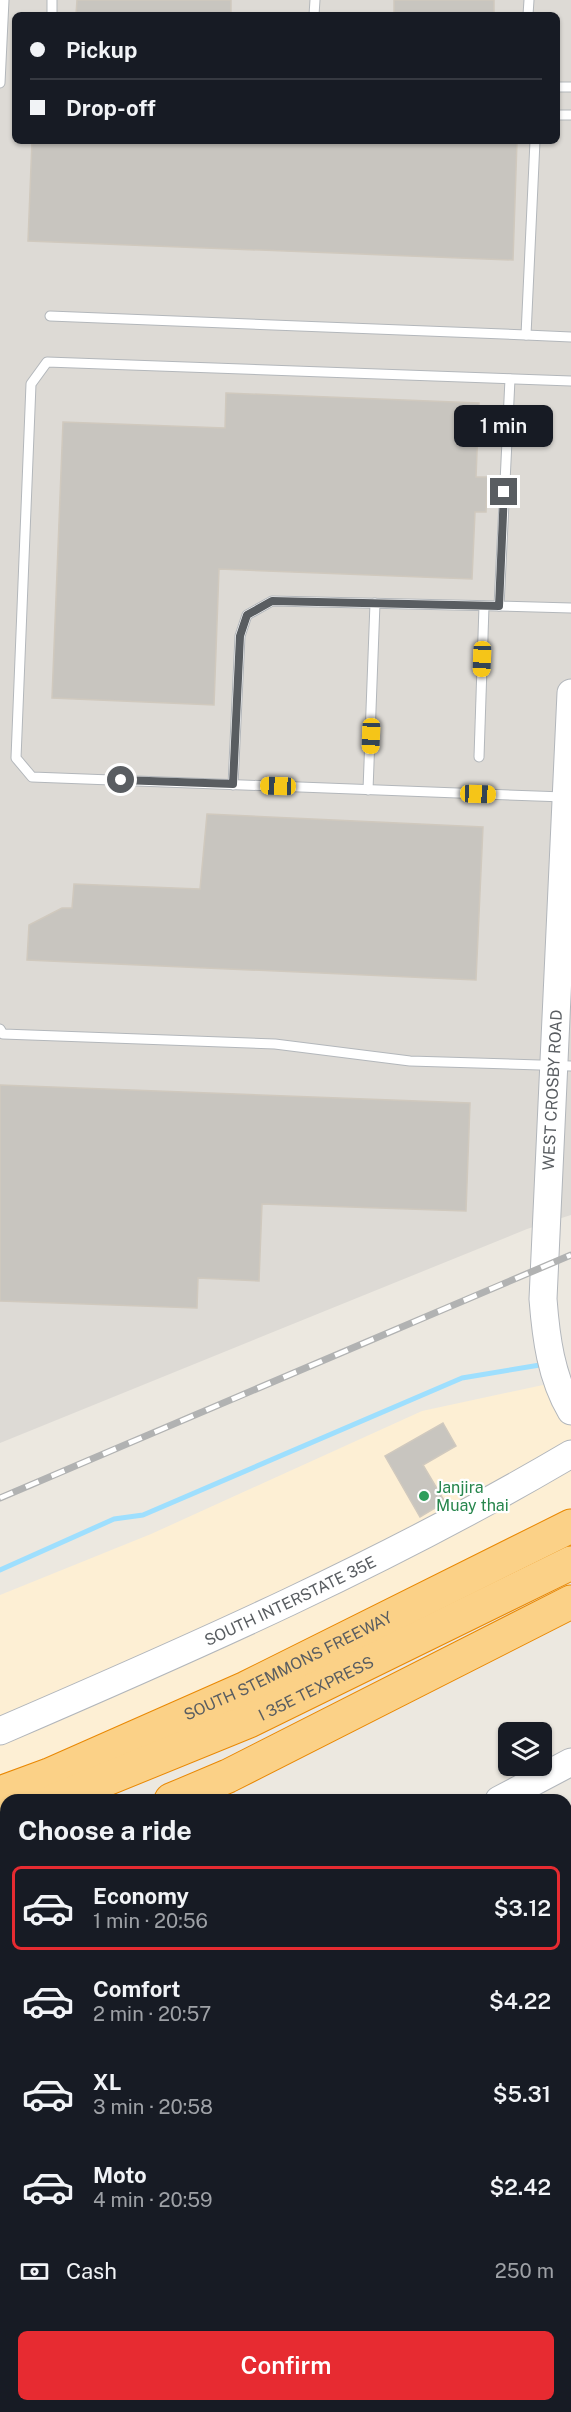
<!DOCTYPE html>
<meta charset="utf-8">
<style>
:root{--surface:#171b24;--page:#242831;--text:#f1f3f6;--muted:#9ea1a6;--line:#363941;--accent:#e72b31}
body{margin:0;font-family:"Public Sans",sans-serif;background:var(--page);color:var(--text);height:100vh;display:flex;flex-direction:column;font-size:22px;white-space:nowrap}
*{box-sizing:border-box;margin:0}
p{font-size:20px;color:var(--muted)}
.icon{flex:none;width:33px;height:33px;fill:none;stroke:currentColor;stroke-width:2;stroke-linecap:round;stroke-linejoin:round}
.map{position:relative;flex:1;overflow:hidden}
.drawer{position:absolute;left:0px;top:1794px;width:572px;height:618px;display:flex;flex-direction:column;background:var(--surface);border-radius:18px 18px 0 0;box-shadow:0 2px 4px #0004}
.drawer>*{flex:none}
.hud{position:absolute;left:12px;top:12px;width:548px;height:132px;border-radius:9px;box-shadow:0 2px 4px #0004;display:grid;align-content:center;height:132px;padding:0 18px;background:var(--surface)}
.tools{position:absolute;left:498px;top:1722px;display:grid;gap:12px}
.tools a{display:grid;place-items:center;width:54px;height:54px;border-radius:9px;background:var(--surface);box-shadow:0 2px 4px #0004;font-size:30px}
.end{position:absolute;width:27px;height:27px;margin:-14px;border:8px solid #595d61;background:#fff;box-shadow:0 0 0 3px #fff}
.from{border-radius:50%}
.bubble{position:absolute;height:42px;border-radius:9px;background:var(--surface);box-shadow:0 2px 4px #0004;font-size:20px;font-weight:600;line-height:42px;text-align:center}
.car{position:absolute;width:18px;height:36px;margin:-18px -9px;border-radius:8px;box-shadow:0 0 4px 2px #0007;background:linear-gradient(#f5c518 24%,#345 0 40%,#f5c518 0 76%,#345 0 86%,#f5c518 0)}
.hud b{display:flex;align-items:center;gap:21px;height:57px;font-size:22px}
.hud b+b{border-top:2px solid var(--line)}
.hud i{width:15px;height:15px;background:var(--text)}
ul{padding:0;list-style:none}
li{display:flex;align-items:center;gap:18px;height:84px;margin:0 12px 9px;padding:0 6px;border:3px solid transparent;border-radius:9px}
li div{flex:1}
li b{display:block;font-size:22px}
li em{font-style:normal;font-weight:600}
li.current{border-color:var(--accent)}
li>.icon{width:54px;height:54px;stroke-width:1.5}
h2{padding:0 18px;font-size:27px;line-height:72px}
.pay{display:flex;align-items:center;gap:15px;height:66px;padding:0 18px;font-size:22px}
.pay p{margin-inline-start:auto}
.primary-button{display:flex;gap:12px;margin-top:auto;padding:12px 18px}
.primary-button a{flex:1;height:69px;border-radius:9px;background:var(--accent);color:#fff;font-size:24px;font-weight:600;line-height:69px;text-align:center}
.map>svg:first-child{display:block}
.commercial{fill:#fdefd4}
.industrial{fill:#dddad5;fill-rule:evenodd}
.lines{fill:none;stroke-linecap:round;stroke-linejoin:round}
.stream{stroke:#9edffe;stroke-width:5}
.building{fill:#c8c5bf;stroke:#d0c9be;stroke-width:1.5}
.lane-casing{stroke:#b3b7bb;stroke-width:11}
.secondary-casing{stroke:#b2b6bb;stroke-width:29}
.highway-casing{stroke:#e98803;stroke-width:35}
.lane{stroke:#fff;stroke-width:9}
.secondary{stroke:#fff;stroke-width:27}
.highway{stroke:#fbd187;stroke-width:33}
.tram{stroke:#b1b2b2;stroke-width:1.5}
.rail-casing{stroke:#b1b2b2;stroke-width:7}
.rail{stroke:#fff;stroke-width:4.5;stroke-dasharray:14;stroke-linecap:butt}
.route{stroke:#595d61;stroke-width:8}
.leisure-dot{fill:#2e9e5b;stroke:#fff;stroke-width:2}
.labels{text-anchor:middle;stroke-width:4.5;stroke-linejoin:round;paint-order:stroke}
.street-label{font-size:16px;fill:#595d61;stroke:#fff}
.leisure-label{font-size:16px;fill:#27864d;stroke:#fff;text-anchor:start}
</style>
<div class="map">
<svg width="571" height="2412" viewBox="0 0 571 2412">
<rect width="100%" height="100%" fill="#ece8e0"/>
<polygon class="commercial" points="571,1379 571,1534 60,1800 6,1800 0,1828 0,1595 151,1534 422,1411"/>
<path class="industrial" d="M 0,0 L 571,0 L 571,1215 L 527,1229 L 0,1443 ZM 15,15 L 556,15 L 556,141 L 15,141 Z"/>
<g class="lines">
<polyline class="stream" points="0,1570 114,1519 143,1515 462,1378 546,1364"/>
</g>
<g class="building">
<polygon points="77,0 231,0 231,15 76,15"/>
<rect x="394" y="0" width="100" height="15"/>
<polygon points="32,141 517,141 513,260 28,241"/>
<polygon points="226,393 479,403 476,477 488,477 486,512 475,512 472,579 219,569 214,705 52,698 63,422 225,428"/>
<polygon points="207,814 483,827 476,980 27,960 29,925 62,908 72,908 74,884 200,889"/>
<polygon points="0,1085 470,1103 466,1211 262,1204 259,1281 198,1278 197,1308 0,1301"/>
<polygon points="443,1423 456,1446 423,1465 445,1502 420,1517 385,1456"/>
</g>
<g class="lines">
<defs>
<g id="lane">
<polyline points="52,15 52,0"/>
<polyline points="314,15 315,0"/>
<polyline points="528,15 529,0"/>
<polyline points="0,83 4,0"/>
<polyline points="556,87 571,87"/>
<polyline points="556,115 571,115"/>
<polyline points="535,141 526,335 571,337"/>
<polyline points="50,316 526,335"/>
<polyline points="510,379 499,606 571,608"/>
<polyline points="479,757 484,606"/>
<polyline points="233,785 240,636 247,615 272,601 499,606"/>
<polyline points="368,790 375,603"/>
<polyline points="564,797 32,777 16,758 31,384 47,362 571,381"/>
<polyline points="0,1029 3,1034 275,1044 410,1061 571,1066"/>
<polyline points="566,2096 571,2094"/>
<polyline points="0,2155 6,2151"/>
<polyline points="566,2178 571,2175"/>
<polyline points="0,2333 6,2345"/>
<polyline points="21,2406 22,2412"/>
<polyline points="157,2406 160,2412"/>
</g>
<g id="secondary">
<path d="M 571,693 L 543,1299 C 546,1338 551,1377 571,1411"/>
<path id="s1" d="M 0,1731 C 195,1647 388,1562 571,1454"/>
<polyline points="499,1800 571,1762"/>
<polyline points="0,2058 6,2056"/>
<polyline points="566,2321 571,2318"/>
<polyline points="405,2412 415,2406"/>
</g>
<g id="highway">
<path id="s2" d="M 0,1793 L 49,1775 L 246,1688 L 571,1526"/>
<path id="s3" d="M 55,1800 L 249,1721 L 571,1563"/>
<polyline points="171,1800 228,1776 571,1602"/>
<polyline points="0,1822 6,1820"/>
<polyline points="0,1871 6,1869"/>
</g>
</defs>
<use href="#lane" class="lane-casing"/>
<use href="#secondary" class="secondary-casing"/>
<use href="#highway" class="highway-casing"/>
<use href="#lane" class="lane"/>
<use href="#secondary" class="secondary"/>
<use href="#highway" class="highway"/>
<g class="tram">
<polyline points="566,2348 571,2345"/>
<polyline points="566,2361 571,2358"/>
<polyline points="448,2412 459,2406"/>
<polyline points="474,2412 484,2406"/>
</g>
<defs>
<g id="rail">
<polyline points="0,1498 571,1255"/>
<polyline points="566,2354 571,2351"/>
<polyline points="462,2412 473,2406"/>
</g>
</defs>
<use href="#rail" class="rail-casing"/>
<use href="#rail" class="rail"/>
</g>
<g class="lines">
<polyline class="route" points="121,780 233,784 240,636 247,615 272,601 499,606 504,492"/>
</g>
<circle class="leisure-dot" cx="424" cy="1496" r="6"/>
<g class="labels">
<g class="street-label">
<text transform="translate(552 1090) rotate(-87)" y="6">WEST CROSBY ROAD</text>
<text dy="6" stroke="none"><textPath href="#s1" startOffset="318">SOUTH INTERSTATE 35E</textPath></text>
<text dy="6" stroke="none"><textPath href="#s2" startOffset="315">SOUTH STEMMONS FREEWAY</textPath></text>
<text dy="6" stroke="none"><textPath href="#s3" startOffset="284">I 35E TEXPRESS</textPath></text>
</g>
<g class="leisure-label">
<text x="436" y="1493">Janjira<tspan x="436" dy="18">Muay thai</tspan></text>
</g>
</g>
</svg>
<div class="tools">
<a><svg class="icon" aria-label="layers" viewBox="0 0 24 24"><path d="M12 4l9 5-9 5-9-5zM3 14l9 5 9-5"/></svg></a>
</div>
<i class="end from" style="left:121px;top:780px"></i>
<i class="end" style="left:504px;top:492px"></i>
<div class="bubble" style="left:454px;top:405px;width:99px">1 min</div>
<i class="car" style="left:482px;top:659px;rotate:182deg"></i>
<i class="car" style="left:371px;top:736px;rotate:182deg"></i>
<i class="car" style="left:278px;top:786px;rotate:272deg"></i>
<i class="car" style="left:478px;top:794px;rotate:92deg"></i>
<div class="hud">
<b><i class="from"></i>Pickup</b>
<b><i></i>Drop-off</b>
</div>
<section class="drawer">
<h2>Choose a ride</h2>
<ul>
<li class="current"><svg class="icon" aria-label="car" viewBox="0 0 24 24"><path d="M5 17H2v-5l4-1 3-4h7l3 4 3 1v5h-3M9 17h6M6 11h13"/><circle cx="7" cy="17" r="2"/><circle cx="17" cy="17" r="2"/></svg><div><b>Economy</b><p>1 min · 20:56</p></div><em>$3.12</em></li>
<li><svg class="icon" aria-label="car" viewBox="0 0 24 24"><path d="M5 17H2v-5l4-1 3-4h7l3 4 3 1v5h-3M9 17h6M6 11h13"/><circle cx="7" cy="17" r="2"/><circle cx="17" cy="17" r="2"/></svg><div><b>Comfort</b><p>2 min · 20:57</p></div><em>$4.22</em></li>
<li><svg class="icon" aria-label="car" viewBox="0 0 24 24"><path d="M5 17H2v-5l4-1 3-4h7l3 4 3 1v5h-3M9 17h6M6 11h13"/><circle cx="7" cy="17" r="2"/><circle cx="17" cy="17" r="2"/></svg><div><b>XL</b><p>3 min · 20:58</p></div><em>$5.31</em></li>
<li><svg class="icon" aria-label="car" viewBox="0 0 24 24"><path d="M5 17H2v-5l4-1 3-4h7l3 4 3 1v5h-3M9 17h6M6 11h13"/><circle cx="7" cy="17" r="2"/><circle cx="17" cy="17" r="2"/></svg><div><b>Moto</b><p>4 min · 20:59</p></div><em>$2.42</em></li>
</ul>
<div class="pay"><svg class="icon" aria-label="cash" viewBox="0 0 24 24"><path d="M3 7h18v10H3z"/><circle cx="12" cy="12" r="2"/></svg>Cash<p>250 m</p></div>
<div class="primary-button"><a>Confirm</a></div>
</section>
</div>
